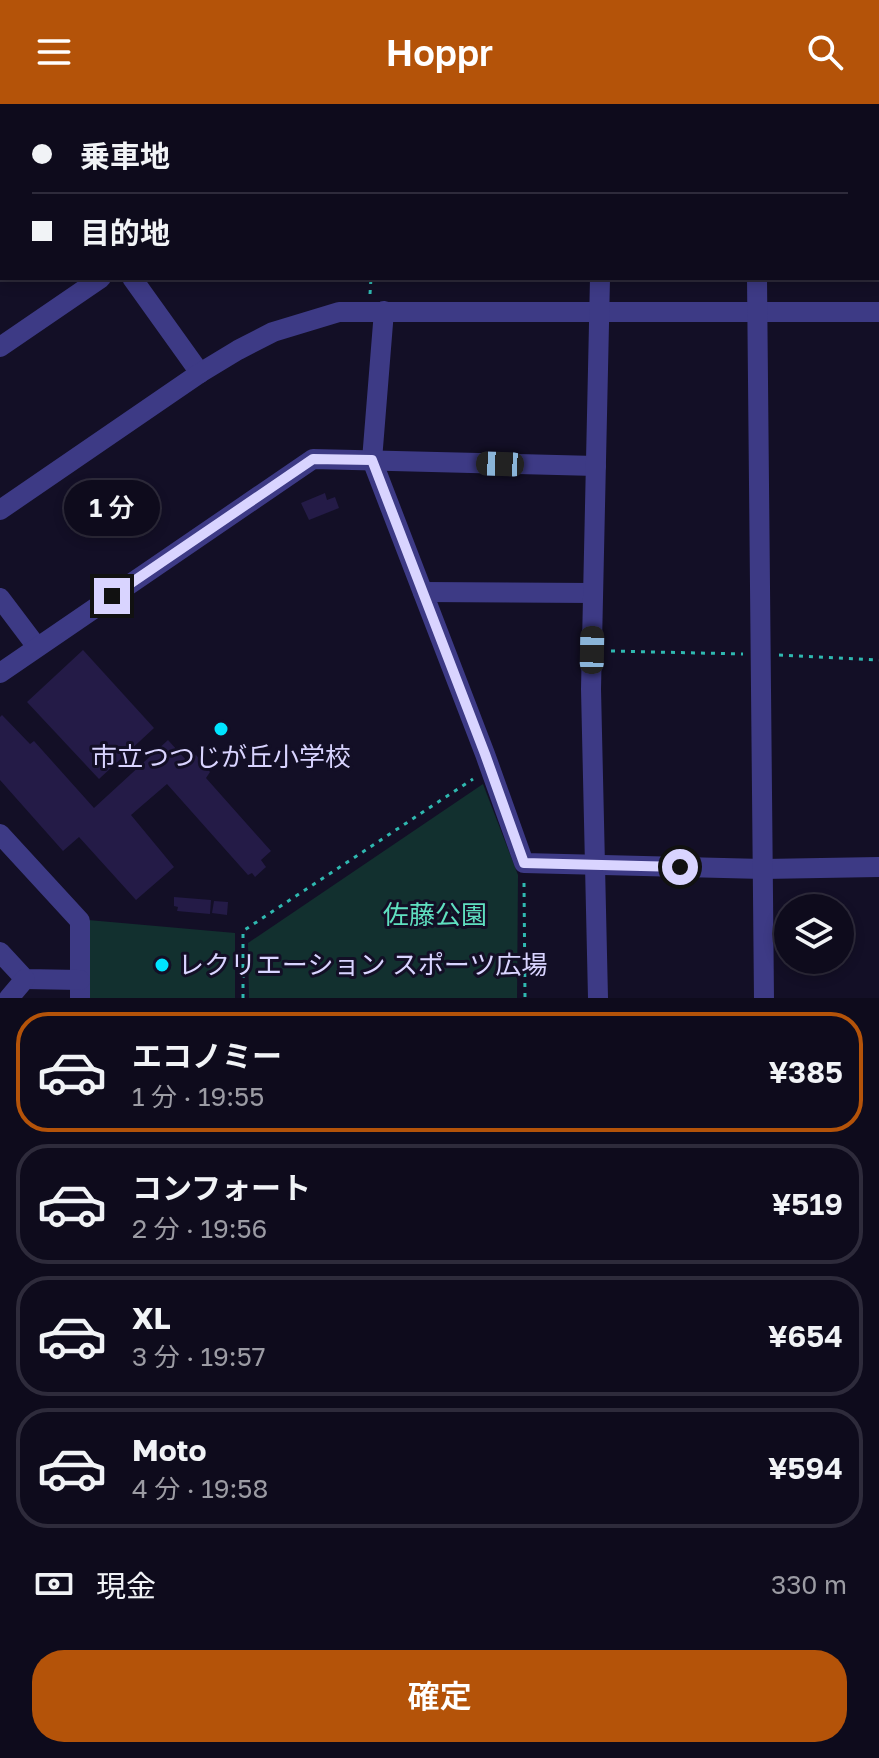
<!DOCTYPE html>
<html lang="ja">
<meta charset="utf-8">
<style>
:root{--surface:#0e0b1c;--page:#171425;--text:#f1f3f6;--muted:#9b9ba3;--line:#2e2b3b;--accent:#b45309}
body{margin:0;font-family:"Golos Text","Noto Sans JP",sans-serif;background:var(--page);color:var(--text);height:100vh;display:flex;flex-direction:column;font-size:30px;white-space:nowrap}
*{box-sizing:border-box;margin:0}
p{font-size:26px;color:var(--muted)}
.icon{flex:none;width:44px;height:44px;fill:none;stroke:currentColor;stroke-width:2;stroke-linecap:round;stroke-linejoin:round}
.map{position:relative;height:894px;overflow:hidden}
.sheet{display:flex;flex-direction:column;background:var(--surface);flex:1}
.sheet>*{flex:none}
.banner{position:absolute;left:0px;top:0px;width:880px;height:176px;box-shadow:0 4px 12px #0003,0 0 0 2px var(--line);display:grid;align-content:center;height:176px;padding:0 32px;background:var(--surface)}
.fabs{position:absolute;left:774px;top:790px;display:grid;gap:16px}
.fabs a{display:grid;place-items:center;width:80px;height:80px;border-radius:50%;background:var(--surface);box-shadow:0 4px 12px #0003,0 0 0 2px var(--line);font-size:40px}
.end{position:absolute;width:36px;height:36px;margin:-18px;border:10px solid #d9d4ff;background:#111;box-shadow:0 0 0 4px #111}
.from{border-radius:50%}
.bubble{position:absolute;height:56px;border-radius:28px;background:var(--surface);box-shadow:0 4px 12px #0003,0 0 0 2px var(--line);font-size:26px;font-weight:600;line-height:56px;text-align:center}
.car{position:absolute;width:24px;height:48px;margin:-24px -12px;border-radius:10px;box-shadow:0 0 6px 2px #0007;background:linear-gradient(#222 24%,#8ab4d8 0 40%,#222 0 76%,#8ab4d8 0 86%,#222 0)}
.banner b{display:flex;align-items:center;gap:28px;height:76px;font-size:30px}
.banner b+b{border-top:2px solid var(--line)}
.banner i{width:20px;height:20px;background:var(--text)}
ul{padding:14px 0 0;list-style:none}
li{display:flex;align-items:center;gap:24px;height:120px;margin:0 16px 12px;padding:0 16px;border:4px solid var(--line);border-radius:32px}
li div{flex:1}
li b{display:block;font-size:30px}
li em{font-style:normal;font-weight:600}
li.active{border-color:var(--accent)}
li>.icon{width:72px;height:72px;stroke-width:1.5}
.pay{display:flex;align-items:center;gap:20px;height:88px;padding:0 32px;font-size:30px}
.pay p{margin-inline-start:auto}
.action{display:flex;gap:16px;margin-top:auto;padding:16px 32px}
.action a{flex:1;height:92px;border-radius:32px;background:var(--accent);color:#fff;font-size:32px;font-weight:600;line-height:92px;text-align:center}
header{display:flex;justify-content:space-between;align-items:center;height:104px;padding:0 32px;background:var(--accent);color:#fff;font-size:36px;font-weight:600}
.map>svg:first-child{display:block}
.green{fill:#12302f}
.building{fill:#241b47}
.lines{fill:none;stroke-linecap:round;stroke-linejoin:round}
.path{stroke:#2fb8b0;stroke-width:3;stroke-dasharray:4 6;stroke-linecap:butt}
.minor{stroke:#3d3a85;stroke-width:20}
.tertiary{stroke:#3d3a85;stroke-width:20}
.route{stroke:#d9d4ff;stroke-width:10}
.poi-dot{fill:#00e5ff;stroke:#130f26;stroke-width:3}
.labels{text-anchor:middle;stroke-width:6;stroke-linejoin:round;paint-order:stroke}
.poi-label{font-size:26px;fill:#d9d4ff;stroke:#130f26}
.park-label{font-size:26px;fill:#5fe0c0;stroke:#130f26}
</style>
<header><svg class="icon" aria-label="menu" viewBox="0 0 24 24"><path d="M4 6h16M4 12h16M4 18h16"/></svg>Hoppr<svg class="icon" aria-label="search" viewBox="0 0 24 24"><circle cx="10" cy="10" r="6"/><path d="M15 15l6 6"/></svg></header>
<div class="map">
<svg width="879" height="894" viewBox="0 0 879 894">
<rect width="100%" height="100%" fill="#130f26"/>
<g class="green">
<polygon points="483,680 518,771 517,894 249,894 248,839"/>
<polygon points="88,816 235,829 235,894 88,894"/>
</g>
<g class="building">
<polygon points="325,389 327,396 335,393 339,404 309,416 301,399"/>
<polygon points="83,546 154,624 99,675 27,598"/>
<polygon points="2,611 30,640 34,637 94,704 168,636 187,657 196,651 210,668 206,674 271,747 261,756 266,763 255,773 252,769 248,771 167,680 131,711 174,763 136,796 79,733 63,747 0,676 0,613"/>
<polygon points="174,793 211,796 210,810 177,807 178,803 174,802"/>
<polygon points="214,797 228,798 227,811 212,809"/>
</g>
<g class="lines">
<g class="path">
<polyline points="383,2 383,0"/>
<polyline points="370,190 371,174"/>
<polyline points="611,547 743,550"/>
<polyline points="779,551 879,556"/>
<polyline points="524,779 525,894"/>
<polyline points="243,894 243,827 473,675"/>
</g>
<g class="minor">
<polyline points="108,0 110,2"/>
<polyline points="208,2 208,0"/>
<polyline points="303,2 303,0"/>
<polyline points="464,2 464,0"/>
<polyline points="607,2 607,0"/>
<polyline points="0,29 2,31"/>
<polyline points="132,174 200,269"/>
<polyline points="384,207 372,356 485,650 524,759 763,765 879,763"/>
<polyline points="0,243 101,174"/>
<polyline points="0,406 200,269 238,246 273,228 339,208 879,208"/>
<polyline points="423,488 593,489"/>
<polyline points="0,494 37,543"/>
<polyline points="0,569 313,355 596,362"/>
<polyline points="0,730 80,817 80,894"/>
<polyline points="0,848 25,875 80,876"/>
<polyline points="9,894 25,875"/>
<polyline points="598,894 591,585 600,174"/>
</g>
<g class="tertiary">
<polyline points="760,2 760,0"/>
<polyline points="757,174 764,894"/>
</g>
</g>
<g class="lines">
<polyline class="route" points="112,492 313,355 372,356 485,650 524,759 680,763"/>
</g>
<g class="poi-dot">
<circle cx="221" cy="625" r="8"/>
<circle cx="162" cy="861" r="8"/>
</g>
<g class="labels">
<g class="poi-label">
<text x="221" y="662">市立つつじが丘小学校</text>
<text x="178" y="870" text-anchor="start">レクリエーション スポーツ広場</text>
</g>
<g class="park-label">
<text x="435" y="820">佐藤公園</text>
</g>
</g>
</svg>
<div class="fabs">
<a><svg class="icon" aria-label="layers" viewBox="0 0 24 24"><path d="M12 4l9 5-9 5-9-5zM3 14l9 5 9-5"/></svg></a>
</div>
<i class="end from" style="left:680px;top:763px"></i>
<i class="end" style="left:112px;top:492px"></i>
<div class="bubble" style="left:64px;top:376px;width:96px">1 分</div>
<i class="car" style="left:500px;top:360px;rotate:272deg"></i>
<i class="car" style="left:592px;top:546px;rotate:1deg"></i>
<div class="banner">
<b><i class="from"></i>乗車地</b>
<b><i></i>目的地</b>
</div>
</div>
<section class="sheet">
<ul>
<li class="active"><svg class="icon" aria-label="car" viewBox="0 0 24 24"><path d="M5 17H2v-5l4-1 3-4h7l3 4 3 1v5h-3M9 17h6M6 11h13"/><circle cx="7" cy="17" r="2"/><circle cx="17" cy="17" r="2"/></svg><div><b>エコノミー</b><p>1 分 · 19:55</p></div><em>¥385</em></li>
<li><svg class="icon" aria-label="car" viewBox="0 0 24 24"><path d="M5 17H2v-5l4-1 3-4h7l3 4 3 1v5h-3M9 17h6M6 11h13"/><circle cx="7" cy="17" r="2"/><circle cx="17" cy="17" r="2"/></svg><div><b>コンフォート</b><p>2 分 · 19:56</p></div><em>¥519</em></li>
<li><svg class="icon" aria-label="car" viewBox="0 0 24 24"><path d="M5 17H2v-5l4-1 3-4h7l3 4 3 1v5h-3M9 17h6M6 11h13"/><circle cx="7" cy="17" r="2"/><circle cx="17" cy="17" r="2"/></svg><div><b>XL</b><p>3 分 · 19:57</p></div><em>¥654</em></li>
<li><svg class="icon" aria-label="car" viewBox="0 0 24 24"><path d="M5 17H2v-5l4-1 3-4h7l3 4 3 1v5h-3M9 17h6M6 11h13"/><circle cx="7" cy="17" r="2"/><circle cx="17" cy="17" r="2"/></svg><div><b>Moto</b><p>4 分 · 19:58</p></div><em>¥594</em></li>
</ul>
<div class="pay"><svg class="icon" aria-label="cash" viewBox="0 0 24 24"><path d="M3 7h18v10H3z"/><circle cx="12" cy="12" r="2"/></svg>現金<p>330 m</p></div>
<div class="action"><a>確定</a></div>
</section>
